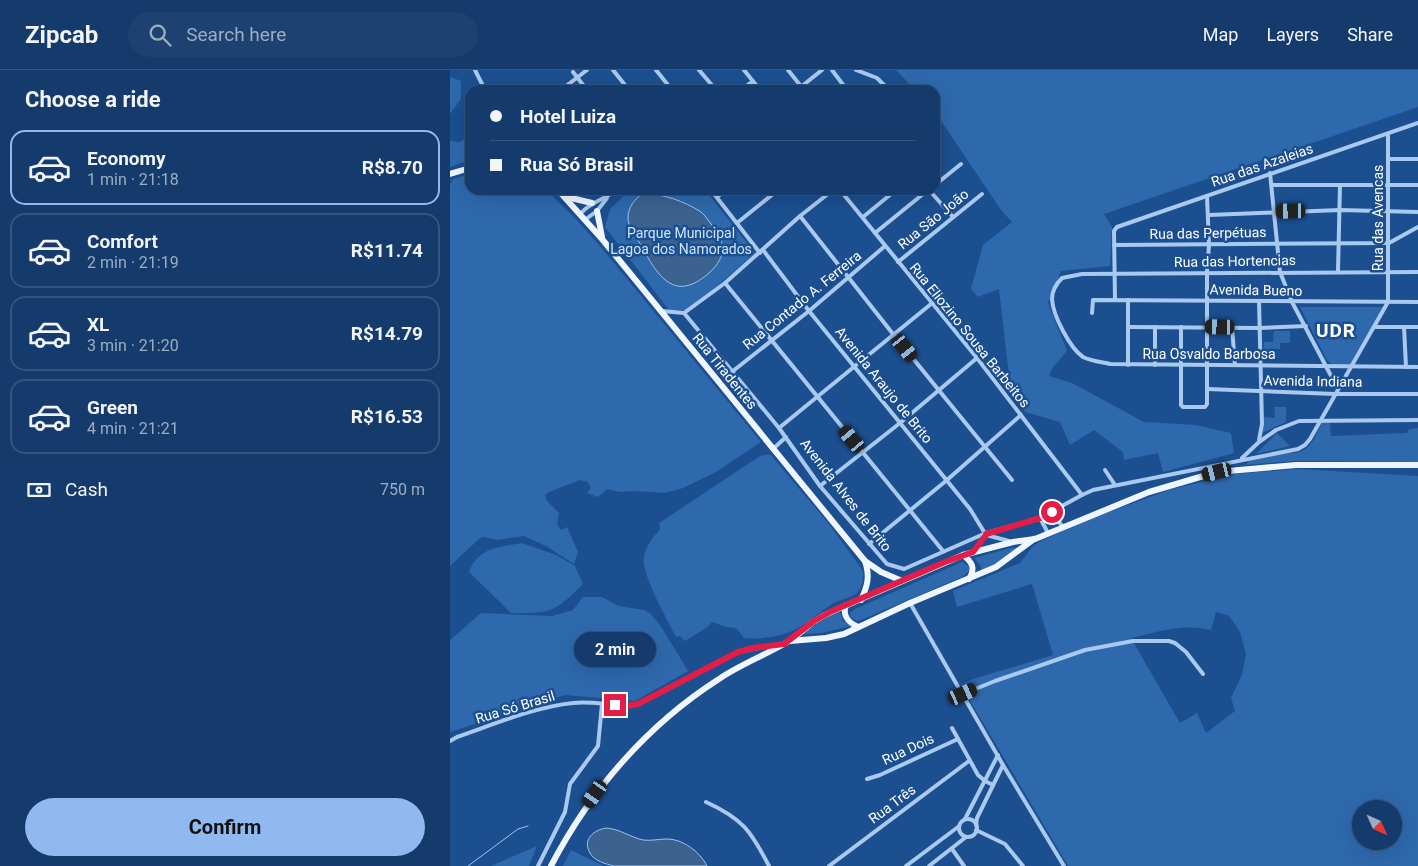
<!DOCTYPE html>
<meta charset="utf-8">
<style>
:root{--surface:#143b6b;--page:#1d4271;--text:#f1f3f6;--muted:#9dadc1;--line:#33557e;--accent:#90b9f0}
body{margin:0;font-family:Roboto,sans-serif;background:var(--page);color:var(--text);height:100vh;display:flex;flex-direction:column;font-size:19px;white-space:nowrap}
*{box-sizing:border-box;margin:0}
p{font-size:16px;color:var(--muted)}
.icon{flex:none;width:28px;height:28px;fill:none;stroke:currentColor;stroke-width:2;stroke-linecap:round;stroke-linejoin:round}
.map{position:relative;flex:1;overflow:hidden}
.drawer{display:flex;flex-direction:column;background:var(--surface);width:450px}
.drawer>*{flex:none}
.top-card{position:absolute;left:15px;top:15px;width:475px;height:110px;border-radius:15px;box-shadow:0 5px 20px #0002,0 0 0 1px var(--line);display:grid;align-content:center;height:110px;padding:0 25px;background:var(--surface)}
.needle{width:32px;rotate:135deg}
.tools{position:absolute;left:902px;top:730px;display:grid;gap:10px}
.tools a{display:grid;place-items:center;width:50px;height:50px;border-radius:50%;background:var(--surface);box-shadow:0 5px 20px #0002,0 0 0 1px var(--line);font-size:25px}
.end{position:absolute;width:22px;height:22px;margin:-11px;border:6px solid #e11d48;background:#fff;box-shadow:0 0 0 2px #fff}
.from{border-radius:50%}
.bubble{position:absolute;height:35px;border-radius:18px;background:var(--surface);box-shadow:0 5px 20px #0002,0 0 0 1px var(--line);font-size:16px;font-weight:700;line-height:35px;text-align:center}
.car{position:absolute;width:15px;height:30px;margin:-15px -8px;border-radius:6px;box-shadow:0 0 4px 1px #0007;background:linear-gradient(#222 24%,#8ab4d8 0 40%,#222 0 76%,#8ab4d8 0 86%,#222 0)}
.top-card b{display:flex;align-items:center;gap:18px;height:48px;font-size:19px}
.top-card b+b{border-top:1px solid var(--line)}
.top-card i{width:12px;height:12px;background:var(--text)}
ul{padding:0;list-style:none}
li{display:flex;align-items:center;gap:15px;height:75px;margin:0 10px 8px;padding:0 15px;border:2px solid var(--line);border-radius:15px}
li div{flex:1}
li b{display:block;font-size:19px}
li em{font-style:normal;font-weight:700}
li.current{border-color:var(--accent)}
li>.icon{width:45px;height:45px;stroke-width:1.5}
h2{padding:0 25px;font-size:22px;line-height:60px}
.pay{display:flex;align-items:center;gap:12px;height:55px;padding:0 25px;font-size:19px}
.pay p{margin-inline-start:auto}
.button{display:flex;gap:10px;margin-top:auto;padding:10px 25px}
.button a{flex:1;height:58px;border-radius:30px;background:var(--accent);color:#111;font-size:20px;font-weight:700;line-height:58px;text-align:center}
header{display:flex;align-items:center;gap:30px;box-sizing:border-box;height:70px;padding:0 25px;background:var(--surface);border-bottom:1px solid var(--line)}
header strong{font-size:24px}
nav{display:flex;gap:28px;margin-inline-start:auto;font-size:18px}
.search{width:350px;height:45px;background:var(--page);display:flex;align-items:center;gap:12px;box-sizing:border-box;padding:0 18px;border-radius:28px;color:var(--muted);font-size:19px}
main{display:flex;flex:1;min-height:0}
.map>svg:first-child{display:block}
.green{fill:#2e69ad;fill-rule:evenodd}
.water{fill:#3c6290;stroke:#9cc4f0}
.lines{fill:none;stroke-linecap:round;stroke-linejoin:round}
.stream{stroke:#9cc4f0;stroke-width:1}
.street{stroke:#a9c9ee;stroke-width:4}
.primary{stroke:#f0f6ff;stroke-width:6}
.route{stroke:#e11d48;stroke-width:6}
.labels{text-anchor:middle;stroke-width:5;stroke-linejoin:round;paint-order:stroke}
.street-label{font-size:14px;fill:#fff;stroke:#1b4f8f}
.park-label{font-size:14px;fill:#cfe3fa;stroke:#1b4f8f}
.district-label{font-size:19px;font-weight:bold;letter-spacing:1px;fill:#fff;stroke:#1b4f8f}
</style>
<header>
<strong>Zipcab</strong>
<div class="search"><svg class="icon" aria-label="search" viewBox="0 0 24 24"><circle cx="10" cy="10" r="6"/><path d="M15 15l6 6"/></svg>Search here</div>
<nav><a>Map</a><a>Layers</a><a>Share</a></nav>
</header>
<main>
<section class="drawer">
<h2>Choose a ride</h2>
<ul>
<li class="current"><svg class="icon" aria-label="car" viewBox="0 0 24 24"><path d="M5 17H2v-5l4-1 3-4h7l3 4 3 1v5h-3M9 17h6M6 11h13"/><circle cx="7" cy="17" r="2"/><circle cx="17" cy="17" r="2"/></svg><div><b>Economy</b><p>1 min · 21:18</p></div><em>R$8.70</em></li>
<li><svg class="icon" aria-label="car" viewBox="0 0 24 24"><path d="M5 17H2v-5l4-1 3-4h7l3 4 3 1v5h-3M9 17h6M6 11h13"/><circle cx="7" cy="17" r="2"/><circle cx="17" cy="17" r="2"/></svg><div><b>Comfort</b><p>2 min · 21:19</p></div><em>R$11.74</em></li>
<li><svg class="icon" aria-label="car" viewBox="0 0 24 24"><path d="M5 17H2v-5l4-1 3-4h7l3 4 3 1v5h-3M9 17h6M6 11h13"/><circle cx="7" cy="17" r="2"/><circle cx="17" cy="17" r="2"/></svg><div><b>XL</b><p>3 min · 21:20</p></div><em>R$14.79</em></li>
<li><svg class="icon" aria-label="car" viewBox="0 0 24 24"><path d="M5 17H2v-5l4-1 3-4h7l3 4 3 1v5h-3M9 17h6M6 11h13"/><circle cx="7" cy="17" r="2"/><circle cx="17" cy="17" r="2"/></svg><div><b>Green</b><p>4 min · 21:21</p></div><em>R$16.53</em></li>
</ul>
<div class="pay"><svg class="icon" aria-label="cash" viewBox="0 0 24 24"><path d="M3 7h18v10H3z"/><circle cx="12" cy="12" r="2"/></svg>Cash<p>750 m</p></div>
<div class="button"><a>Confirm</a></div>
</section>
<div class="map">
<svg width="968" height="796" viewBox="0 0 968 796">
<rect width="100%" height="100%" fill="#1b4f8f"/>
<g class="green">
<polygon points="446,0 968,0 968,37 654,144 662,157 660,196 611,201 598,233 617,281 603,297 599,306 622,313 694,352 746,355 781,363 784,383 713,402 708,383 674,390 673,382 644,360 620,375 610,352 575,342 561,324 549,219 528,227 521,219 533,175 562,152 551,140 485,42 485,20 465,20"/>
<polygon points="0,7 11,11 11,29 0,44"/>
<polygon points="20,66 20,90 0,97 0,71 10,72"/>
<polygon points="20,104 20,120 96,120 124,147 150,176 311,372 266,402 233,418 215,423 184,421 170,422 157,419 148,427 137,423 141,418 138,412 130,410 99,422 95,425 97,431 109,443 107,454 111,460 117,457 128,482 124,494 96,476 74,466 47,470 35,467 30,468 0,496 0,115 3,109"/>
<polygon points="180,120 255,120 305,183 261,221 235,240 219,240 155,157 160,139"/>
<polygon points="850,237 934,237 901,295 883,295 877,290"/>
<polygon points="824,261 840,261 840,273 830,273 830,279 824,279 823,281 813,282 814,272 823,272"/>
<polygon points="824,337 836,337 836,352 812,363 814,347 825,348"/>
<path d="M 872,353 L 880,353 L 881,366 L 957,363 L 959,359 L 968,358 L 968,392 L 843,391 L 795,395 L 801,389 L 839,383 C 861,384 863,369 872,353 Z"/>
<polygon points="827,363 840,376 806,384"/>
<path d="M 320,384 L 379,454 L 413,501 C 413,508 413,517 407,523 C 401,528 389,530 382,534 C 371,541 361,550 350,557 C 334,566 312,570 294,568 L 286,558 L 276,557 L 262,552 L 256,558 L 235,571 L 230,566 L 226,567 C 218,550 190,503 194,486 C 196,477 203,466 210,460 L 209,453 L 310,386 Z"/>
<path d="M 848,399 L 968,406 L 968,796 L 618,796 L 510,614 L 520,610 L 603,585 L 582,514 L 507,537 L 503,521 L 570,493 L 584,475 L 593,470 L 645,447 L 722,419 L 785,404 ZM 766,542 L 779,546 L 790,562 L 796,584 L 792,605 L 781,628 L 785,641 L 756,663 L 747,643 L 730,653 L 681,568 C 708,562 733,553 761,560 ZM 911,739 L 944,739 L 944,771 L 911,771 Z"/>
<path d="M 72,473 L 106,485 L 125,496 L 133,514 C 104,543 102,543 61,543 L 19,502 C 28,477 50,477 72,473 Z"/>
<polygon points="572,477 547,494 531,502 531,496 524,488 561,478"/>
<polygon points="512,492 518,496 520,500 514,506 411,550 407,551 400,547 400,543 405,539"/>
<polygon points="133,527 152,527 169,536 194,540 201,544 212,558 238,601 185,631 115,625 0,662 0,570 31,543 102,546 123,540"/>
<polygon points="390,541 393,551 401,556 372,563 353,564 377,547"/>
<polygon points="87,776 79,796 41,796"/>
<polygon points="121,780 154,796 113,796"/>
</g>
<g class="water">
<path d="M 193,123 C 213,124 234,131 251,142 C 255,145 258,150 261,154 C 275,171 278,186 259,203 C 224,234 207,205 191,175 C 186,167 178,157 178,148 C 178,137 185,129 193,123 Z"/>
<path d="M 156,758 C 170,759 180,767 193,770 C 202,771 208,769 217,769 C 233,769 250,782 257,796 L 164,796 C 156,794 144,791 140,783 C 132,769 144,760 156,758 Z"/>
</g>
<g class="lines">
<polyline class="stream" points="18,796 68,759 78,756"/>
<g class="street">
<polyline points="25,0 35,20"/>
<polyline points="163,0 179,20"/>
<polyline points="206,0 222,20"/>
<polyline points="249,0 266,20"/>
<polyline points="294,0 310,20"/>
<polyline points="338,0 354,20"/>
<polyline points="382,0 397,20"/>
<polyline points="406,0 427,8 439,20"/>
<polyline points="123,2 137,20"/>
<polyline points="111,20 137,0"/>
<polyline points="291,20 303,11"/>
<polyline points="347,20 372,0"/>
<polyline points="485,78 488,83 485,88"/>
<polyline points="939,89 968,89"/>
<polyline points="820,103 830,202 842,232 888,319"/>
<polyline points="485,115 511,94"/>
<polyline points="822,115 968,115"/>
<polyline points="261,120 310,183"/>
<polyline points="390,120 527,288 632,425"/>
<polyline points="479,120 503,147"/>
<polyline points="267,127 276,120"/>
<path d="M 131,143 C 141,132 155,129 167,120"/>
<polyline points="759,145 890,140 968,142"/>
<polyline points="350,146 443,264 562,410"/>
<polyline points="413,147 446,120"/>
<polyline points="136,149 147,141 157,128"/>
<polyline points="287,153 328,120"/>
<polyline points="425,163 478,120"/>
<polyline points="664,175 939,173 968,157"/>
<polyline points="313,180 359,241 520,439 536,465 559,471"/>
<polyline points="448,192 532,124"/>
<polyline points="888,201 890,115"/>
<path d="M 968,202 L 632,204 L 612,208 C 606,214 602,220 602,229 C 603,246 620,278 633,287 C 641,291 651,292 660,294 L 968,297"/>
<polyline points="275,213 493,481"/>
<polyline points="665,230 664,161 667,157 968,53"/>
<polyline points="678,230 678,295"/>
<polyline points="809,231 812,354 809,370"/>
<polyline points="212,241 234,243 275,213 350,146 383,120"/>
<polyline points="234,243 329,358 370,416 437,494 454,499 536,463 590,448 632,425 643,420 848,379 855,375 860,369 938,232 938,64"/>
<polyline points="642,243 643,230 968,232"/>
<polyline points="678,257 809,258 856,256"/>
<polyline points="705,257 705,295"/>
<polyline points="731,257 731,335 733,337 755,337 757,334 757,202 759,175 757,126"/>
<polyline points="782,257 785,295"/>
<polyline points="926,257 968,257"/>
<polyline points="954,257 956,297"/>
<polyline points="283,301 359,241 435,176"/>
<polyline points="757,319 885,324 968,324"/>
<polyline points="329,358 481,234"/>
<polyline points="323,379 336,367"/>
<polyline points="792,388 809,372 826,360 849,351 968,350"/>
<polyline points="655,400 665,415"/>
<polyline points="370,416 450,353 527,288"/>
<polyline points="601,442 613,457"/>
<polyline points="590,448 598,463"/>
<polyline points="419,474 497,410 571,345"/>
<polyline points="524,481 536,465"/>
<polyline points="460,533 553,695 614,796"/>
<polyline points="513,624 545,611 635,580 683,571 719,571 725,573 736,582 753,604"/>
<polyline points="502,658 528,705 535,711 543,715"/>
<path d="M 0,671 L 7,667 C 45,654 84,637 123,633 C 145,630 167,638 188,634 L 288,582 L 330,574"/>
<polyline points="417,709 430,705 508,669"/>
<path d="M 256,732 C 293,749 301,761 319,796"/>
<circle cx="518" cy="758" r="9"/>
<polyline points="515,749 548,685"/>
<polyline points="526,755 527,748 553,695"/>
<polyline points="526,760 555,774 573,796"/>
<polyline points="502,779 514,796"/>
<polyline points="88,796 115,742 120,714 148,676 152,634"/>
<polyline points="379,796 519,691"/>
<polyline points="456,796 508,757"/>
<polyline points="479,796 516,767"/>
</g>
<g class="primary">
<polyline points="0,104 20,98"/>
<polyline points="108,120 152,169 415,491 431,502 452,511"/>
<polyline points="117,127 142,133"/>
<polyline points="147,141 152,167"/>
<path d="M 513,485 C 522,492 526,498 519,509"/>
<path d="M 411,530 C 418,515 420,506 415,491"/>
<path d="M 396,535 C 392,546 398,552 408,557"/>
<polyline points="340,571 376,568 394,564 460,533 546,497 584,469"/>
<path d="M 101,796 C 140,721 197,655 269,609 C 291,594 316,585 339,571 C 348,566 355,558 363,552 C 369,548 376,544 383,541 L 513,485 L 563,472 L 585,469 L 699,422 L 767,402 L 846,395 L 968,395"/>
</g>
</g>
<g class="lines">
<polyline class="route" points="165,635 178,636 188,634 288,582 303,578 334,574 364,551 382,541 495,492 523,482 536,465 536,464 590,448 602,442"/>
</g>
<g class="labels">
<g class="street-label">
<text transform="translate(812 95) rotate(-19)" y="5">Rua das Azaleias</text>
<text transform="translate(928 148) rotate(-90)" y="5">Rua das Avencas</text>
<text transform="translate(483 149) rotate(-39)" y="5">Rua São João</text>
<text transform="translate(758 163) rotate(-1)" y="5">Rua das Perpétuas</text>
<text transform="translate(785 191) rotate(-1)" y="5">Rua das Hortencias</text>
<text transform="translate(806 220) rotate(1)" y="5">Avenida Bueno</text>
<text transform="translate(352 230) rotate(-39)" y="5">Rua Contado A. Ferreira</text>
<text transform="translate(520 265) rotate(51)" y="5">Rua Eliozino Sousa Barbeitos</text>
<text x="759" y="289">Rua Osvaldo Barbosa</text>
<text transform="translate(275 301) rotate(51)" y="5">Rua Tiradentes</text>
<text transform="translate(863 311) rotate(1)" y="5">Avenida Indiana</text>
<text transform="translate(434 315) rotate(51)" y="5">Avenida Araujo de Brito</text>
<text transform="translate(396 425) rotate(52)" y="5">Avenida Alves de Brito</text>
<text transform="translate(65 637) rotate(-17)" y="5">Rua Só Brasil</text>
<text transform="translate(458 679) rotate(-25)" y="5">Rua Dois</text>
<text transform="translate(442 734) rotate(-37)" y="5">Rua Três</text>
</g>
<g class="park-label">
<text x="231" y="168">Parque Municipal<tspan x="231" dy="16">Lagoa dos Namorados</tspan></text>
</g>
<g class="district-label">
<text x="886" y="267">UDR</text>
</g>
</g>
</svg>
<div class="tools">
<a><svg class="needle" viewBox="-14 -14 28 28"><path d="M0-13l5 13h-10z" fill="#e53935"/><path d="M0 13l5-13h-10z" fill="#9dadc1"/></svg></a>
</div>
<i class="end from" style="left:602px;top:442px"></i>
<i class="end" style="left:165px;top:635px"></i>
<div class="bubble" style="left:124px;top:562px;width:82px">2 min</div>
<i class="car" style="left:841px;top:141px;rotate:269deg"></i>
<i class="car" style="left:770px;top:257px;rotate:271deg"></i>
<i class="car" style="left:455px;top:278px;rotate:141deg"></i>
<i class="car" style="left:402px;top:369px;rotate:320deg"></i>
<i class="car" style="left:767px;top:402px;rotate:256deg"></i>
<i class="car" style="left:513px;top:624px;rotate:66deg"></i>
<i class="car" style="left:145px;top:724px;rotate:215deg"></i>
<div class="top-card">
<b><i class="from"></i>Hotel Luiza</b>
<b><i></i>Rua Só Brasil</b>
</div>
</div>
</main>
